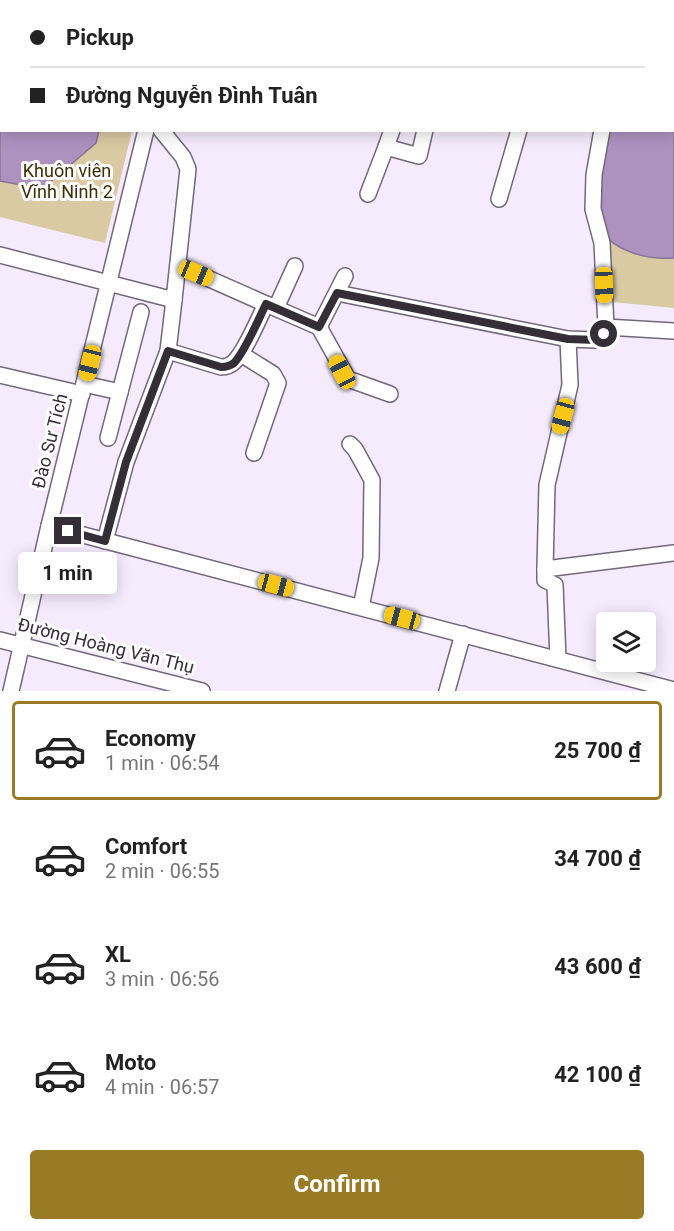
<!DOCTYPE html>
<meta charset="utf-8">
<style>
:root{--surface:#fff;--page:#f2f2f2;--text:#222;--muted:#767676;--line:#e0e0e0;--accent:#9a7b25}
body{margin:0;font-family:Roboto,sans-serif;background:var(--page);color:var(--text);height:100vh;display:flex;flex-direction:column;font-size:22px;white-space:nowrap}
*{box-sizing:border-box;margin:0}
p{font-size:20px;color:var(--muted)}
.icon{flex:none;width:33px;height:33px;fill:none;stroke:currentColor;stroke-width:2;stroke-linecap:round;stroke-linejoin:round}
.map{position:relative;height:691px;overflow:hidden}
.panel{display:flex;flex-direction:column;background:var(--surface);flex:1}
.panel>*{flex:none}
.guide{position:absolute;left:0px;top:0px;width:675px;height:132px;box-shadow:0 3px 15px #0003;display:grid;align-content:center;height:132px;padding:0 30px;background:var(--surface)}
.buttons{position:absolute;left:596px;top:612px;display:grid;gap:12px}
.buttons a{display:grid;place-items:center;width:60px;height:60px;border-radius:6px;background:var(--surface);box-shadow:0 3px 15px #0003;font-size:30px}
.end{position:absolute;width:27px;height:27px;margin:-14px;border:8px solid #342f37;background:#fff;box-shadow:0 0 0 3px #fff}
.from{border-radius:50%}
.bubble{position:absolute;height:42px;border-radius:6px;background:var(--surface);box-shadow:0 3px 15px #0003;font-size:20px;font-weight:700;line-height:42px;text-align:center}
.car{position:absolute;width:18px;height:36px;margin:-18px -9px;border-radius:8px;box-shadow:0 0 4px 2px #0007;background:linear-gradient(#f5c518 24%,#345 0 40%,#f5c518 0 76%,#345 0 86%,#f5c518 0)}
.guide b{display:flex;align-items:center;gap:21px;height:57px;font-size:22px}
.guide b+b{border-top:2px solid var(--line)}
.guide i{width:15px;height:15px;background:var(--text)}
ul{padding:10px 0 0;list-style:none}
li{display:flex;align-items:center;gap:18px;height:99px;margin:0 12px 9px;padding:0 18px;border:3px solid transparent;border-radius:6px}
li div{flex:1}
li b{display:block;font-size:22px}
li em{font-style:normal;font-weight:700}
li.current{border-color:var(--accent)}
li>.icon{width:54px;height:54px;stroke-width:1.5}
.cta{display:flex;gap:12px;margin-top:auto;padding:12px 30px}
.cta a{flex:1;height:69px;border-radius:6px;background:var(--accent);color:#fff;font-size:24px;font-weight:700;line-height:69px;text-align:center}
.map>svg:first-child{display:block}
.green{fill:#dacaa3}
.water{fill:#ad92bf;stroke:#897496;stroke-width:1.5}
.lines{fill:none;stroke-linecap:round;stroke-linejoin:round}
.minor-casing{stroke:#73687a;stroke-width:18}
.minor{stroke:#fff;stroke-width:15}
.route{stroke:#342f37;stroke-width:8}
.labels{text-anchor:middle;stroke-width:6;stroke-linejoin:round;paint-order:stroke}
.park-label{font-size:18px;fill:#3d2e04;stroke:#fdfdfd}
.street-label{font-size:18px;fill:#342f37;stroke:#fdfdfd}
</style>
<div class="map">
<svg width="674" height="691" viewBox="0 0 674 691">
<rect width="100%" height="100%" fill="#f5ebfd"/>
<g class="green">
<polygon points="0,0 120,0 120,1 2,2 2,130 132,131 105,243 0,217"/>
<polygon points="674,37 674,308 612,302 597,219 674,130"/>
</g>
<g class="water">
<polygon points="0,0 66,0 2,2 2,130 99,131 96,143 42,189 0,181"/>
<path d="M 674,45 L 674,258 C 659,259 642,257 628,251 C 618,247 609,242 603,232 C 590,209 603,156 607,131 L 674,130 Z"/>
</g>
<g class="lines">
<defs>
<g id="minor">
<polyline points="136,0 136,2"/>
<polyline points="181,0 182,2"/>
<polyline points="564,0 567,2"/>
<polyline points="306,2 306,0"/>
<polyline points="602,130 594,175 593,209 602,243 606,327"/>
<polyline points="386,147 392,130"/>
<polyline points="368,194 386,147 419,156 425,130"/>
<polyline points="499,199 519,130"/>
<polyline points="0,255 174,300 188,169 183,157 161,130"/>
<polyline points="337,293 568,339 596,340 604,334 606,327 674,331"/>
<polyline points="266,304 319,327 345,276"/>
<polyline points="276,308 295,266"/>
<polyline points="319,327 348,379 390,394"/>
<polyline points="568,339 570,385 547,485 545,569 674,553"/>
<path d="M 168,351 L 221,367 C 226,367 230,366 234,362 C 245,352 259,318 266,304 L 178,265"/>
<polyline points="241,354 273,374 278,383 254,453"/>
<polyline points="0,375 82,394"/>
<polyline points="84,384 120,392 108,438"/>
<polyline points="120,392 141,312"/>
<polyline points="350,444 355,449 372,480 371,558 361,607"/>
<polyline points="49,526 674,690"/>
<polyline points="105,541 126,462 168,351 174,300"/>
<polyline points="545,569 545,580 555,585 558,659"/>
<polyline points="0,640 202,691"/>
<polyline points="11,691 49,526 146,130"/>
<polyline points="447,691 463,634"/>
</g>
</defs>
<use href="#minor" class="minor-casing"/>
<use href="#minor" class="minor"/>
</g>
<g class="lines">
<path class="route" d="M 68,531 L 105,541 L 126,462 L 168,351 L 221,367 C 226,367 230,366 234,363 C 245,352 259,318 266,304 L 319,327 L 337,293 L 568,339 L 596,340 L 604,334"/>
</g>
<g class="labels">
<g class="park-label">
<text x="67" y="177">Khuôn viên<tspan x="67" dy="21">Vĩnh Ninh 2</tspan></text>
</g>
<g class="street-label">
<text transform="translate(50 441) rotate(-76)" y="6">Đào Sư Tích</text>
<text transform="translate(106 646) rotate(14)" y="6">Đường Hoàng Văn Thụ</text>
</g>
</g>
</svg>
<div class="buttons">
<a><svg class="icon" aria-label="layers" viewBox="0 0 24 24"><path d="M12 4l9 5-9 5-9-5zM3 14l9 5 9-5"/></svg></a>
</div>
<i class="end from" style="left:604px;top:334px"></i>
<i class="end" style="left:68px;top:531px"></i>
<div class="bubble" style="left:18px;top:552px;width:99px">1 min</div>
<i class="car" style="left:196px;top:273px;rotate:113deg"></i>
<i class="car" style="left:604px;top:285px;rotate:178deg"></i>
<i class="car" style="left:90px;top:363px;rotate:194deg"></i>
<i class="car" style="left:342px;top:372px;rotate:332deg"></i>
<i class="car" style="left:563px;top:416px;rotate:195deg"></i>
<i class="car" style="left:276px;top:585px;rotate:105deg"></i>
<i class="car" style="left:402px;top:618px;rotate:285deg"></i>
<div class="guide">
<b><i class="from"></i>Pickup</b>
<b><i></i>Đường Nguyễn Đình Tuân</b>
</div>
</div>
<section class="panel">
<ul>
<li class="current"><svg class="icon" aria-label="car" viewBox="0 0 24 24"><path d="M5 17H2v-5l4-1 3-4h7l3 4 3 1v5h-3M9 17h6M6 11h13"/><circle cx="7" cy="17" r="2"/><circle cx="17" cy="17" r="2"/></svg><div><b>Economy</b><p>1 min · 06:54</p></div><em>25 700 ₫</em></li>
<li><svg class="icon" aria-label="car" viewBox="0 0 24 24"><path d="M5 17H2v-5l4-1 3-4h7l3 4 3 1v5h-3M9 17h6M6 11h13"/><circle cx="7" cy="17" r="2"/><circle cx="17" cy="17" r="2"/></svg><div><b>Comfort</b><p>2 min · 06:55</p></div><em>34 700 ₫</em></li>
<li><svg class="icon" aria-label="car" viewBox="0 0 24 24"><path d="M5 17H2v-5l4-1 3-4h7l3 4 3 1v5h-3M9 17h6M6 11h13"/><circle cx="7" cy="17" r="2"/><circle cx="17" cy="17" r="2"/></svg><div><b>XL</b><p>3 min · 06:56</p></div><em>43 600 ₫</em></li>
<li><svg class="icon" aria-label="car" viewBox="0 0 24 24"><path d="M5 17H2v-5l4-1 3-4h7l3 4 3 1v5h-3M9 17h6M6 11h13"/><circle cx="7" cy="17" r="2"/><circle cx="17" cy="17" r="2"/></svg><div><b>Moto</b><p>4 min · 06:57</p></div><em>42 100 ₫</em></li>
</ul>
<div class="cta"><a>Confirm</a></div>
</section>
